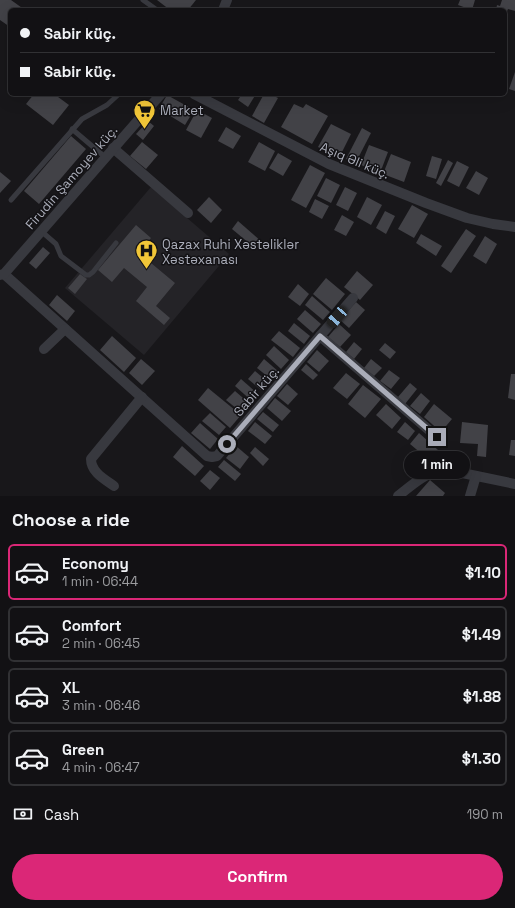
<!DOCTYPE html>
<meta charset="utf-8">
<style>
:root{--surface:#121114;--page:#1f1f22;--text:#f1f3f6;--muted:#9c9da0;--line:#313134;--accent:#db2777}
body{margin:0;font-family:"Space Grotesk",sans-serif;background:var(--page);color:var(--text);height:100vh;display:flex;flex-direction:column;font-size:15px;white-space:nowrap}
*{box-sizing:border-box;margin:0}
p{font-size:13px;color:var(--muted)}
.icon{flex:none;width:22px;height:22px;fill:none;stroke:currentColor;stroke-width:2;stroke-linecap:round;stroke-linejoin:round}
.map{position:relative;height:496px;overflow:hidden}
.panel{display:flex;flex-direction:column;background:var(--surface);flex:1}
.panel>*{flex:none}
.guide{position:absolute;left:8px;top:8px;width:499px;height:88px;border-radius:6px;box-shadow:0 4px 16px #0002,0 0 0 1px var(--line);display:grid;align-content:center;height:88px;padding:0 12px;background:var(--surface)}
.end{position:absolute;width:18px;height:18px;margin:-9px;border:5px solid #aaadb9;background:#111;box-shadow:0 0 0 2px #111}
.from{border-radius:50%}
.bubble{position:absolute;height:28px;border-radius:14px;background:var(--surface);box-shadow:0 4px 16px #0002,0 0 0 1px var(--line);font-size:13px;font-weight:700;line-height:28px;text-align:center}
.car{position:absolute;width:12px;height:24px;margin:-12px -6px;border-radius:5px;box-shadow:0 0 3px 1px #0007;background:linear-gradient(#222 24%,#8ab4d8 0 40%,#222 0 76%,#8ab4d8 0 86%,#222 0)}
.guide b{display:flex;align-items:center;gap:14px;height:38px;font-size:15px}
.guide b+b{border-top:1px solid var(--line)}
.guide i{width:10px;height:10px;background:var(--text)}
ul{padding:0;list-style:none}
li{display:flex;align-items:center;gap:12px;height:56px;margin:0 8px 6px;padding:0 4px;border:2px solid var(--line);border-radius:6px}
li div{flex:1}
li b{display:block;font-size:15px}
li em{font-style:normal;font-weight:700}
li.current{border-color:var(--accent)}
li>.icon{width:36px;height:36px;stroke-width:1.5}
h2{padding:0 12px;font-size:18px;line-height:48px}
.pay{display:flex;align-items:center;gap:10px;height:44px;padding:0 12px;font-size:15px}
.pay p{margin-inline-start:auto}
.primary-button{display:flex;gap:8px;margin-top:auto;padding:8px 12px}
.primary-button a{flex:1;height:46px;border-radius:24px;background:var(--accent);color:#fff;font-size:16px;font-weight:700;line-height:46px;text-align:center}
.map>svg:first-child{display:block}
.built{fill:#242327}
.building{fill:#424247}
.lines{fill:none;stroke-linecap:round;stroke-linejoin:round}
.lane{stroke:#38393f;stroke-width:5}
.street{stroke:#38393f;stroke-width:10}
.route{stroke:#aaadb9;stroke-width:5}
.labels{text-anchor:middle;stroke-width:3;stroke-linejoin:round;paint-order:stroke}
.poi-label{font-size:13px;fill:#aaadb9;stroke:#131215;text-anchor:start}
.street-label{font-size:13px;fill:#aaadb9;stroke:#131215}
</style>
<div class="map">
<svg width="515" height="496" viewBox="0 0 515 496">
<rect width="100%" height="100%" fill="#18171a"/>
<polygon class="built" points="151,187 229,254 144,355 65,288"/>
<g class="building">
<polygon points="0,0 11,0 25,10 10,10 10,27 0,20"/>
<polygon points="157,0 196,0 188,10 170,10"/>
<polygon points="460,0 475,0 472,10 458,5"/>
<polygon points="502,0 515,0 515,11 508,9 505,16 505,10 496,10 497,5 500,6"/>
<polygon points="515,72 515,91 509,89"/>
<polygon points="34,94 54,94 69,105 53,125 26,104"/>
<polygon points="242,94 256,94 248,107 238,100"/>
<polygon points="264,94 270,94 278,98 264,123 252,116"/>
<polygon points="167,95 194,110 185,125 159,109"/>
<polygon points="294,104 303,108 306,104 328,116 312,144 281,127"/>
<polygon points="197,110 212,118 201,138 186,130"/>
<polygon points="148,121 154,126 143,140 136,134"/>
<polygon points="331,124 351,134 339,158 318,147"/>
<polygon points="226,127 241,136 233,149 218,141"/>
<polygon points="362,128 371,133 355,164 346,159"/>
<polygon points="71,136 86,149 39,204 24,191"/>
<polygon points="142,142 158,155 146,169 130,156"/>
<polygon points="259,142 275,151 265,171 248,162"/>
<polygon points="369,145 388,152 380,173 361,165"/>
<polygon points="278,153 292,161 283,176 269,168"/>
<polygon points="391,154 411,162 404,182 383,174"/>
<polygon points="432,156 442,159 436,179 426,176"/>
<polygon points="448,160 453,163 441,186 436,183"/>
<polygon points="457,161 469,167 459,187 447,181"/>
<polygon points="310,165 325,173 306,208 291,200"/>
<polygon points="476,171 488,178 479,195 466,188"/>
<polygon points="0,172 11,181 0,193"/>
<polygon points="326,178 340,185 331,203 317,196"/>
<polygon points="345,187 357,193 348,211 336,205"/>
<polygon points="209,197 222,210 211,223 197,210"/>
<polygon points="367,197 382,205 371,225 357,217"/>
<polygon points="315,199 329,206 322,219 309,212"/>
<polygon points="412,205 428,214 414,238 398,229"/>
<polygon points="385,211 395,216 386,234 376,228"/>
<polygon points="342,215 354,222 346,236 334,230"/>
<polygon points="238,221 262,242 256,249 232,229"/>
<polygon points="136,225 151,238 139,253 175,283 156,306 170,318 164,325 136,301 147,287 124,268 112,282 98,270"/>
<polygon points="466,229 476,236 451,273 441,266"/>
<polygon points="421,234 442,246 436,256 416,243"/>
<polygon points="485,236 497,244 486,264 473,256"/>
<polygon points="43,247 50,253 36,269 29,263"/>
<polygon points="357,271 373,285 360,300 344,287"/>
<polygon points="80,274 87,279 75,294 68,288"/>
<polygon points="326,278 345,294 332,310 313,294"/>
<polygon points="298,284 309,294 300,306 288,297"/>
<polygon points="57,295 75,311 67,321 49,305"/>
<polygon points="312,296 330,312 323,320 305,305"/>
<polygon points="356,302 365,310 349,328 340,320"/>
<polygon points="305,310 321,324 313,333 297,319"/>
<polygon points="294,323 310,336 304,344 288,331"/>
<polygon points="339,324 351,335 340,347 328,337"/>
<polygon points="279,331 300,348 293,357 271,340"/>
<polygon points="112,336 136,358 124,372 100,350"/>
<polygon points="354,342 362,349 354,359 346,352"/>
<polygon points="385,343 396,352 390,359 379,350"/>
<polygon points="274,346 289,360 281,369 266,355"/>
<polygon points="317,350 329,361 319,372 307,362"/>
<polygon points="141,359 155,371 142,385 129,373"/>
<polygon points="264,359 279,372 272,380 257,368"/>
<polygon points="371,359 382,368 374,376 364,368"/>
<polygon points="306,364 318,375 313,380 301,370"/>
<polygon points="389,370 400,378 391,389 380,381"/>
<polygon points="255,371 268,382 261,390 248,379"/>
<polygon points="346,373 360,384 347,399 333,388"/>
<polygon points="511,374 515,374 515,400 508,398"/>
<polygon points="241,379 259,395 253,402 235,386"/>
<polygon points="410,383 417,389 405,404 398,397"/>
<polygon points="287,384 298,394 288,405 277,396"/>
<polygon points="363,385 381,399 365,418 348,404"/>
<polygon points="208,388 241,415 230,428 198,400"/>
<polygon points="235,391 250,404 242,413 226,400"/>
<polygon points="421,393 430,401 420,414 410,406"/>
<polygon points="275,398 291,411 282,421 267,408"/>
<polygon points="386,404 401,418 392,429 376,415"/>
<polygon points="434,404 452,419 441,432 424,417"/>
<polygon points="263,412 279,425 273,432 257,419"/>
<polygon points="210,413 226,427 219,435 202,421"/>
<polygon points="255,422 272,436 265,444 248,431"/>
<polygon points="405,422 415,431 408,440 397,432"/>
<polygon points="462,422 488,425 486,457 477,456 478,444 460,443"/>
<polygon points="200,423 218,439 210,449 191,433"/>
<polygon points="419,433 438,450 429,460 410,444"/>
<polygon points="511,440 515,440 515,456 509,455"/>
<polygon points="182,446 204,466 195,476 173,457"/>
<polygon points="236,446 249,457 240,469 226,458"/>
<polygon points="255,447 269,459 263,466 250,453"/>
<polygon points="224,460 241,474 235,481 218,467"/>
<polygon points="210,470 220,478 210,490 200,481"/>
<polygon points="430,480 445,493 443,496 416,496"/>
</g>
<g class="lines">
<g class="lane">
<polyline points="143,0 157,10"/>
<polyline points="72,129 105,157"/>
<polyline points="11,200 82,119 107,105 119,94"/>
<polyline points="41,231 56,244 61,256 86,275 89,275 93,272 116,243"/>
</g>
<g class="street">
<polyline points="223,10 227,0"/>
<polyline points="194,94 329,164 426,203 467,218 493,224 515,227"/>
<polyline points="113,148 188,213"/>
<polyline points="4,274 207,456 212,457 217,456 320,336 437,437"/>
<polyline points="0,275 4,274 161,94"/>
<polyline points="320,336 353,298"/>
<polyline points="44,349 65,329"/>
<path d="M 114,486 C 104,479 91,472 91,459 L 142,397"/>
<path d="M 398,496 C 412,485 425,473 443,469 L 515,484"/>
<polyline points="470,496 476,476"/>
</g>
</g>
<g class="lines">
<polyline class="route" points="227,444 320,336 437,437"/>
</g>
<defs>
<symbol id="supermarket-pin" viewBox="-11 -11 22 30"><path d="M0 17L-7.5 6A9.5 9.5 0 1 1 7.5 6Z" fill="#f1c638" stroke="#131215"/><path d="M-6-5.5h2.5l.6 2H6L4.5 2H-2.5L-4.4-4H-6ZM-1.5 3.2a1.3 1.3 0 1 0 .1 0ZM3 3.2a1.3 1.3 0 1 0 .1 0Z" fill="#111"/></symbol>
<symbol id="hospital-pin" viewBox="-11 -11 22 30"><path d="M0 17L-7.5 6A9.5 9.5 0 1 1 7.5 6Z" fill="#f1c638" stroke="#131215"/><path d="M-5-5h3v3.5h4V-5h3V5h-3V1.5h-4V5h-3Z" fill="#111"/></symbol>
</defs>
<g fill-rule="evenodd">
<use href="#supermarket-pin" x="132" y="98" width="25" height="34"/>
<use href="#hospital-pin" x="134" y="238" width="25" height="34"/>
</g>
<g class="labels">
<g class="poi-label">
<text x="160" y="115">Market</text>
<text x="162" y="249">Qazax Ruhi Xəstəliklər<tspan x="162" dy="15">Xəstəxanası</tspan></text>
</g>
<g class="street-label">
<text transform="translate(355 160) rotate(23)" y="5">Aşıq Əli küç.</text>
<text transform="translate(71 177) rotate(-49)" y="5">Firudin Şamoyev küç.</text>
<text transform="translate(256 391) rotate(-49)" y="5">Sabir küç.</text>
</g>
</g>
</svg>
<i class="end from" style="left:227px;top:444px"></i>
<i class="end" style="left:437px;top:437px"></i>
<div class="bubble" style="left:404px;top:451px;width:66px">1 min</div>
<i class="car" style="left:337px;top:317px;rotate:221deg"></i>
<div class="guide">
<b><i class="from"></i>Sabir küç.</b>
<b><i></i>Sabir küç.</b>
</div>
</div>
<section class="panel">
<h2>Choose a ride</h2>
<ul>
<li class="current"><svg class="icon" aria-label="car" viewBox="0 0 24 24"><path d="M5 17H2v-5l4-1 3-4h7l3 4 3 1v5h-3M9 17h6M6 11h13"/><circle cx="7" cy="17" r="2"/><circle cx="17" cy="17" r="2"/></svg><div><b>Economy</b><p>1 min · 06:44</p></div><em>$1.10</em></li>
<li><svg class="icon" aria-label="car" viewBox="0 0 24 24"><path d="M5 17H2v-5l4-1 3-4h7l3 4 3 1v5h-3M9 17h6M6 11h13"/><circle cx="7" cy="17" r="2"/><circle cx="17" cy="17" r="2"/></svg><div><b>Comfort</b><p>2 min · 06:45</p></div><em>$1.49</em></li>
<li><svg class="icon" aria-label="car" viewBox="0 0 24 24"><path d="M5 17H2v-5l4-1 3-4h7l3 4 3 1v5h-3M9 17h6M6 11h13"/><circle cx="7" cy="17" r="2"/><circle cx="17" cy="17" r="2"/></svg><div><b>XL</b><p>3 min · 06:46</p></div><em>$1.88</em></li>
<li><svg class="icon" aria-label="car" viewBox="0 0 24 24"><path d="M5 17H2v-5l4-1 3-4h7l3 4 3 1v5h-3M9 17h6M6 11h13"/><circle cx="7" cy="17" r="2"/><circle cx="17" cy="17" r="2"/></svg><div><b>Green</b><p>4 min · 06:47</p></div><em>$1.30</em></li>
</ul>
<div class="pay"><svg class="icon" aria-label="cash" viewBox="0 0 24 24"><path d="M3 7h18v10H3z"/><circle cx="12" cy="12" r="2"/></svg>Cash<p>190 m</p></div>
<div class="primary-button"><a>Confirm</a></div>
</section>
